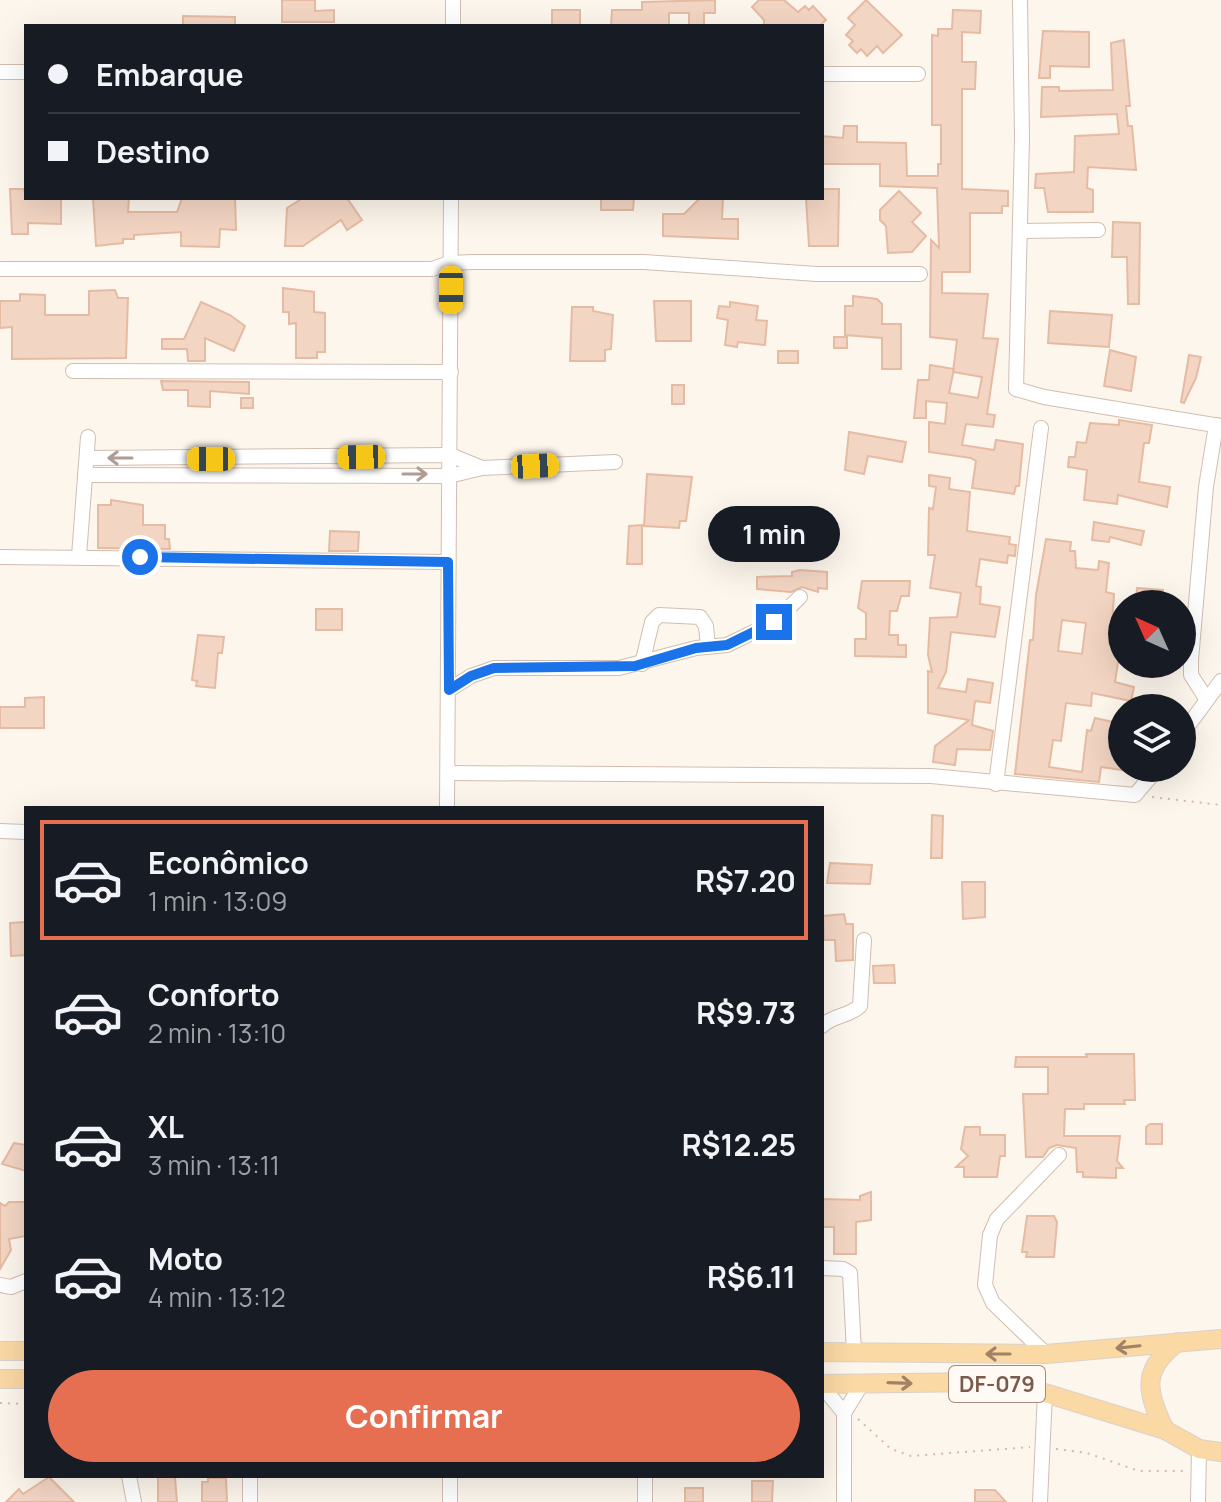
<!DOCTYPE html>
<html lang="pt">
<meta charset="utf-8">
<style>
:root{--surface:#171b24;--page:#20242c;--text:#f1f3f6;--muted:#9ea1a6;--line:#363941;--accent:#e76f51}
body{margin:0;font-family:Manrope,sans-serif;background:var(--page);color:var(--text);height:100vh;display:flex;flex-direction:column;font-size:30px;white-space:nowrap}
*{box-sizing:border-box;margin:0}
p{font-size:26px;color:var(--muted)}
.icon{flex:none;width:44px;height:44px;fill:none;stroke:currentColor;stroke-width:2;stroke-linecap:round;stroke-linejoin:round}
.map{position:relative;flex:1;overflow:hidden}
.side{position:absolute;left:24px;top:806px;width:800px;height:672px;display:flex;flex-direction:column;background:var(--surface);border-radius:0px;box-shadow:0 8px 32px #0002}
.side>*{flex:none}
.banner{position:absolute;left:24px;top:24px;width:800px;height:176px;border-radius:0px;box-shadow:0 8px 32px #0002;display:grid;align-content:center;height:176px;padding:0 24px;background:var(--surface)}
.needle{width:52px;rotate:315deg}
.controls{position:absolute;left:1108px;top:590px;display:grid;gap:16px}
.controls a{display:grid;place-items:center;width:88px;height:88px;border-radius:50%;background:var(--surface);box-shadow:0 8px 32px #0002;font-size:40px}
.end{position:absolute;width:36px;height:36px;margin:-18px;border:10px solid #1a73e8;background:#fff;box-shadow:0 0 0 4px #fff}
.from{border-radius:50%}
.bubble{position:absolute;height:56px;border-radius:28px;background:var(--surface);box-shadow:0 8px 32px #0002;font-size:26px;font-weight:700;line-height:56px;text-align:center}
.car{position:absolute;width:24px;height:48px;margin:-24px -12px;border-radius:10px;box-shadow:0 0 6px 2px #0007;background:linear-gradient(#f5c518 24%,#345 0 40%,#f5c518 0 76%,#345 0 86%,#f5c518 0)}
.banner b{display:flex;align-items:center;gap:28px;height:76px;font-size:30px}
.banner b+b{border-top:2px solid var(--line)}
.banner i{width:20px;height:20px;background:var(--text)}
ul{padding:14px 0 0;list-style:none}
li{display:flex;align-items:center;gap:24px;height:120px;margin:0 16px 12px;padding:0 8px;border:4px solid transparent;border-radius:0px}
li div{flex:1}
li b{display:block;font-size:30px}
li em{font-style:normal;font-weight:700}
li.on{border-color:var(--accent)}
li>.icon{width:72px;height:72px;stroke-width:1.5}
.cta{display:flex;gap:16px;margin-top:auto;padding:16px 24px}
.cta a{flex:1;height:92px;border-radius:48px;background:var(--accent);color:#fff;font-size:32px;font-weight:700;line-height:92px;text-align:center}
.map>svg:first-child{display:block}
.building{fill:#f3d5c3;stroke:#e6bba3;stroke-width:2;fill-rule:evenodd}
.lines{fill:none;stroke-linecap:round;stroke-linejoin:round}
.minor-casing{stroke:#d1beb0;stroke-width:16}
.major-casing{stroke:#dad1cd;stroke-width:20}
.path{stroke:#d9b8a5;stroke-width:2;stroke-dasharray:2 6;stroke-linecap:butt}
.minor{stroke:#fff;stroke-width:14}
.major{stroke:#fbd9a5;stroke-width:18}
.oneway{stroke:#af9d94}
.oneway2{stroke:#a18267}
.route{stroke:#1a73e8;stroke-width:10}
.labels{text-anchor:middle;stroke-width:6;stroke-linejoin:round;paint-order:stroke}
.shield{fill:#fffaf3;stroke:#a28b7f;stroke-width:2}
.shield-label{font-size:22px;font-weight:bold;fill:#7a5c4d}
</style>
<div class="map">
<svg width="1221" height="1502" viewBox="0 0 1221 1502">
<rect width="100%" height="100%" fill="#fdf6ec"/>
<g class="building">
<polygon points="282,0 315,0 315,11 334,10 334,22 282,22"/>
<polygon points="715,0 715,13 704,13 704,26 689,26 689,13 669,13 669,26 611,26 612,10 642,10 642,2"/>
<polygon points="759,0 784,0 798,12 805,6 809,10 813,6 826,20 819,26 764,26 764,20 752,7"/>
<polygon points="866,0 902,35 883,53 877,46 867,56 861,49 857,53 849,45 853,41 846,35 855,25 848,18"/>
<rect x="552" y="10" width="28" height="16"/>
<polygon points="953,10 981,11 980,33 962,32 962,62 976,62 975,89 962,89 962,189 1008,191 1008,206 1002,206 1002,213 970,213 970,272 942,272 942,293 988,294 983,338 998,339 987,414 995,415 993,427 966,424 962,445 994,450 996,440 1023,444 1019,486 1016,486 1014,494 972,488 976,461 971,458 929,452 929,422 945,424 947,403 926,401 926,418 914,418 918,380 929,380 930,365 954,369 949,393 978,398 982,377 953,372 957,340 930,337 931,240 939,248 937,188 880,186 880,164 822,164 822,136 843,138 844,126 857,126 857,142 906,143 907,176 938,176 938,164 941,164 941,125 932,125 932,35 938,36 938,29 952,29"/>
<polygon points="183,16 235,17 235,26 183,26"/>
<polygon points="1043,31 1089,32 1089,67 1050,66 1050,78 1039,78"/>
<polygon points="1124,40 1130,106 1126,106 1128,126 1132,126 1136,170 1088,167 1087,188 1093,190 1093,212 1048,212 1044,188 1035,188 1036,174 1074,172 1075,136 1119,134 1117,114 1041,117 1042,87 1059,87 1059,91 1113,90 1111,43"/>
<polygon points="10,189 24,189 26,198 61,198 61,224 28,223 28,234 12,234"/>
<polygon points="822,189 839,189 838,246 809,246 806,198 822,198"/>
<polygon points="899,191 921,213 912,222 926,236 912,252 888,253 886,226 880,220 880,210"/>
<polygon points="93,198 129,198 128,212 177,212 182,198 235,198 236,230 220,229 219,247 181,246 181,232 134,235 134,239 123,239 123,243 96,246"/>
<polygon points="303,198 347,198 362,220 347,230 341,220 303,246 285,246 287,208"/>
<polygon points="601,198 634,198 633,210 601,210"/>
<polygon points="700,198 723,198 722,219 738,219 738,239 663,236 663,214 684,214"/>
<polygon points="1113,222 1140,223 1139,304 1128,304 1127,257 1112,257"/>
<polygon points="283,288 314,292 314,312 325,313 325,352 317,352 317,358 296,358 296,323 289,324 289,312 283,312"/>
<polygon points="115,290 118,298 128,298 126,358 12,359 12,327 0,328 0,301 20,301 20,294 45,295 45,315 89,315 89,291"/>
<polygon points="853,296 877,299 882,304 882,324 901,324 901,369 882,369 882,338 845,335 845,306 853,306"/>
<polygon points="654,301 691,301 691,341 656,341"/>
<polygon points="201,302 230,315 245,326 234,351 205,338 205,361 188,361 187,349 162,349 162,339 184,339"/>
<polygon points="730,302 758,306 756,320 767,321 765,345 738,342 737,347 725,345 728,320 717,318 719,306 730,307"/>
<polygon points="572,307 593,307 593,311 613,315 611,349 605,350 605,361 570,361"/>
<polygon points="1050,311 1112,315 1109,347 1048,343"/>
<rect x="834" y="337" width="13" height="11"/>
<polygon points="1110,350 1136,357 1131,391 1104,386"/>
<rect x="778" y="351" width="20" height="12"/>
<polygon points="1189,355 1201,357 1196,378 1184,403 1181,402"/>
<polygon points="161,381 249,382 249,394 210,391 210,407 188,406 188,390 163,390"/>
<rect x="672" y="385" width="12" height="19"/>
<rect x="241" y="398" width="12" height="10"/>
<polygon points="1119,420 1152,425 1149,443 1144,443 1139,482 1170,487 1167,507 1118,495 1117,504 1084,500 1087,470 1068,467 1069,457 1075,457 1077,442 1086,443 1090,423 1119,425"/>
<polygon points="849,432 906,442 902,462 868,456 864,474 845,470"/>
<polygon points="647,474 692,477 686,521 680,521 679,528 644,526"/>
<polygon points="929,475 950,478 949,489 970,492 967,531 1010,537 1009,544 1016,545 1015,556 1008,555 1007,563 980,559 976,586 981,587 980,604 1000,607 995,637 951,632 946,672 938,688 966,692 968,679 993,683 990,703 975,701 972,725 993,731 990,750 957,749 955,765 933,762 935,746 969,720 928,713 928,671 932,672 928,655 930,618 957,617 961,593 930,588 935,555 928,555 929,508 933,509 936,487 929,486"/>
<polygon points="111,500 143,505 143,525 165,525 165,539 169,539 170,549 98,548 98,505 111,505"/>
<polygon points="1094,522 1144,531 1141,545 1110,537 1109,542 1092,540"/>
<polygon points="642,525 642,564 627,564 629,526"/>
<polygon points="330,531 359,532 358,551 329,551"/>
<path d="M 1046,539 L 1071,542 L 1070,551 L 1075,551 L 1076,568 L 1098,570 L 1099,561 L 1109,563 L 1106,592 L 1114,594 L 1111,641 L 1121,643 L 1115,682 L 1134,687 L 1131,701 L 1092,693 L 1091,706 L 1066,703 L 1061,741 L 1053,740 L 1049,767 L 1082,772 L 1087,730 L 1091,731 L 1095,718 L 1122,724 L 1122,770 L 1101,767 L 1099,782 L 1015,774 L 1030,640 L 1033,640 L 1036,595 ZM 1062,620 L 1086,623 L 1082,654 L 1058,651 Z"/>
<polygon points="800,570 827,572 827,589 818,588 818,592 802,587 791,592 757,589 757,577 792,576 792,572"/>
<polygon points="862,581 910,581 909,596 901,596 897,611 890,611 889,635 898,635 898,645 906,645 906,657 855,656 855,639 866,639 866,613 858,608"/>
<polygon points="1137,588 1163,590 1162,604 1136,601"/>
<rect x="316" y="609" width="26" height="21"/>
<polygon points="198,635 224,637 222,653 218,653 215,688 196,686 197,681 192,680"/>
<polygon points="44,697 44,728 0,728 0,707 25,707 25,698"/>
<polygon points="932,815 943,816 942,858 931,858"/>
<polygon points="830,863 872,865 870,884 827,883"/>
<polygon points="962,882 985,882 985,917 963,919"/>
<polygon points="844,914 846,924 853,924 853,960 836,961 835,940 824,940 823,916"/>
<polygon points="26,922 26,955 11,956 10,923"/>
<polygon points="894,965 895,983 874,983 873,966"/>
<polygon points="1086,1054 1134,1054 1135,1100 1124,1100 1125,1104 1084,1104 1084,1109 1065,1109 1064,1136 1120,1136 1117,1161 1123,1168 1116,1168 1116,1178 1083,1177 1083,1172 1077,1172 1076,1148 1057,1145 1049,1148 1043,1157 1026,1157 1023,1094 1048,1094 1048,1067 1015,1067 1016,1057 1087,1057"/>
<polygon points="1150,1124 1162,1124 1162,1144 1146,1144 1146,1127"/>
<polygon points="965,1127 980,1127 980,1135 1005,1135 1005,1156 1000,1156 997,1177 964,1177 964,1167 956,1167 968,1156 961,1149"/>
<polygon points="14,1143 26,1145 26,1171 2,1164"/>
<polygon points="871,1192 871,1220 856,1222 856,1254 834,1254 834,1227 822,1227 822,1199 860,1200 860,1196"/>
<polygon points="9,1202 26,1202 26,1236 9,1239 11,1250 0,1269 0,1203 5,1206"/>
<polygon points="1027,1216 1054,1216 1057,1222 1054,1257 1026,1257 1027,1252 1022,1252"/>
<polygon points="49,1477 74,1502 6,1502 19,1489 23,1494"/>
<polygon points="158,1477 175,1477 177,1502 158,1502"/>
<polygon points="208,1478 226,1478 227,1502 202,1502 202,1482 208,1482"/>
<polygon points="752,1481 773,1481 772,1502 752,1502"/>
<rect x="685" y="1488" width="18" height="14"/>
<polygon points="975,1490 995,1490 1006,1502 975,1502"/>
</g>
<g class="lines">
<defs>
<g id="minor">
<polyline points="1020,0 1022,138 1016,389 1044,397 1221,426"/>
<polyline points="453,26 453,0"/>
<polyline points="0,72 26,72"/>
<polyline points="822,74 918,74"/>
<polyline points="1020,231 1098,230"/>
<polyline points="2,269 432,269 450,263 472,262 644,262 817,274 920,274"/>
<polyline points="73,371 451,372"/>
<polyline points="88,458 450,455 482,468"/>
<polyline points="85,475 449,476 482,468 615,462"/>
<polyline points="79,556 88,437"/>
<polyline points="0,557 448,562"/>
<polyline points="642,664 652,622 659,615 700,617 706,626 708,647"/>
<polyline points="449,690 471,676 494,668 619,668 696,648 727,645 774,622 800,597"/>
<polyline points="1207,700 1191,675 1191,660 1206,487 1216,425"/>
<polyline points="1182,734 1221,681"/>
<polyline points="448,773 931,776 1135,795 1158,768"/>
<polyline points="996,784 1041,428"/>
<polyline points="447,808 451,198"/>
<polyline points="0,831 26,832"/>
<path d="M 822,1026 C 833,1015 848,1017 860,1006 L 864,940"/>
<polyline points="822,1268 843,1269 850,1273 854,1353"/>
<polyline points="0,1285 11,1287 26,1281"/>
<polyline points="1046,1354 993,1303 985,1285 990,1235 997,1219 1059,1155"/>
<polyline points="822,1386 844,1413"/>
<polyline points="129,1476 134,1502"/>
<polyline points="250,1502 250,1476"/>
<polyline points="450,1502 450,1476"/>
<polyline points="645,1502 645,1476"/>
<polyline points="844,1502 844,1413 863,1382"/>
<polyline points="1040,1502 1045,1393"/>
<polyline points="1198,1502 1199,1449"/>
</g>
<g id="major">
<polyline points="0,1351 26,1351"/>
<polyline points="822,1352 1046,1354 1221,1339"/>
<polyline points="0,1379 26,1379"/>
<polyline points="822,1384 984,1382 1045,1393 1165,1430 1199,1449 1221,1452"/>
<path d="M 1165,1430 C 1146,1392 1141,1369 1178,1342"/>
</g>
</defs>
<use href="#minor" class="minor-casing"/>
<use href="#major" class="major-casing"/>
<g class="path">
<polyline points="1152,797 1221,805"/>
<polyline points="0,1403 26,1404"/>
<polyline points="858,1419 891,1449 911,1456 1030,1447"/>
<polyline points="1056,1449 1087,1453 1139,1471 1186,1471"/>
</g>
<use href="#minor" class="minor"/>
<use href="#major" class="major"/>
</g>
<defs><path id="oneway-shaft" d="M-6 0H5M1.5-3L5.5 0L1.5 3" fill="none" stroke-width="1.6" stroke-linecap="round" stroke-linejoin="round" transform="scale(2)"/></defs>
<g class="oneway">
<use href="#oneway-shaft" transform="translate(120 458) rotate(-180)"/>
<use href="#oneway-shaft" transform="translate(415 474)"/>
</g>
<g class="oneway2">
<use href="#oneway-shaft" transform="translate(1128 1347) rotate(174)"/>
<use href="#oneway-shaft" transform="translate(998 1354) rotate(-180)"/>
<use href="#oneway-shaft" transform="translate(900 1383) rotate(2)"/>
</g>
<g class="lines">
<polyline class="route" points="140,557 448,562 449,690 471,676 494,668 635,666 696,648 727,645 774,622"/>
</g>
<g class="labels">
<rect class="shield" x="949" y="1366" width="96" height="36" rx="6"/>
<g class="shield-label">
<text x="997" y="1392">DF-079</text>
</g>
</g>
</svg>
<div class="controls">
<a><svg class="needle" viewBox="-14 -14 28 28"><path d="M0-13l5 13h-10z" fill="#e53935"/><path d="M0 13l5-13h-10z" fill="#9ea1a6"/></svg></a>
<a><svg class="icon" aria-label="layers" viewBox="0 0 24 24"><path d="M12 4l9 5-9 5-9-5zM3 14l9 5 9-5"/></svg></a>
</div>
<i class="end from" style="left:140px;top:557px"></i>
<i class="end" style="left:774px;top:622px"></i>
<div class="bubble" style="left:708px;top:506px;width:132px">1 min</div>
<i class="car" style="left:451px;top:290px;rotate:180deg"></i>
<i class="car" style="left:361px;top:457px;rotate:269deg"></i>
<i class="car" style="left:211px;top:459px;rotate:270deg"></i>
<i class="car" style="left:535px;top:466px;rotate:87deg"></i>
<div class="banner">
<b><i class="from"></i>Embarque</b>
<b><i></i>Destino</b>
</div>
<section class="side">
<ul>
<li class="on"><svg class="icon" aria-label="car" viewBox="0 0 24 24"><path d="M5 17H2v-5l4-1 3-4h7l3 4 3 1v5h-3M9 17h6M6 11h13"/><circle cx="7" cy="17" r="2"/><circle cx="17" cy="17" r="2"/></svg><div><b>Econômico</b><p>1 min · 13:09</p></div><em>R$7.20</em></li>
<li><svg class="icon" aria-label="car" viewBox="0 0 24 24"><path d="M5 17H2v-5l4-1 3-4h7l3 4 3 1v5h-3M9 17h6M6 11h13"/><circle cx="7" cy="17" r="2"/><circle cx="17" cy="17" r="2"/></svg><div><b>Conforto</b><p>2 min · 13:10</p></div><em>R$9.73</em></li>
<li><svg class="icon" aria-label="car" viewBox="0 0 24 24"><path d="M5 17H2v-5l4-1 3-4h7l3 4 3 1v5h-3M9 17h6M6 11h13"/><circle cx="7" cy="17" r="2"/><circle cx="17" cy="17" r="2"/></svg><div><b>XL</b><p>3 min · 13:11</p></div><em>R$12.25</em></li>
<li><svg class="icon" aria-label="car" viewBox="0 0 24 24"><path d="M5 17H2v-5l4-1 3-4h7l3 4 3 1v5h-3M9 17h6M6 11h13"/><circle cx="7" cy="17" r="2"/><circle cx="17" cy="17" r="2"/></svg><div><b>Moto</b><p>4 min · 13:12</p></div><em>R$6.11</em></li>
</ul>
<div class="cta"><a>Confirmar</a></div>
</section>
</div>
